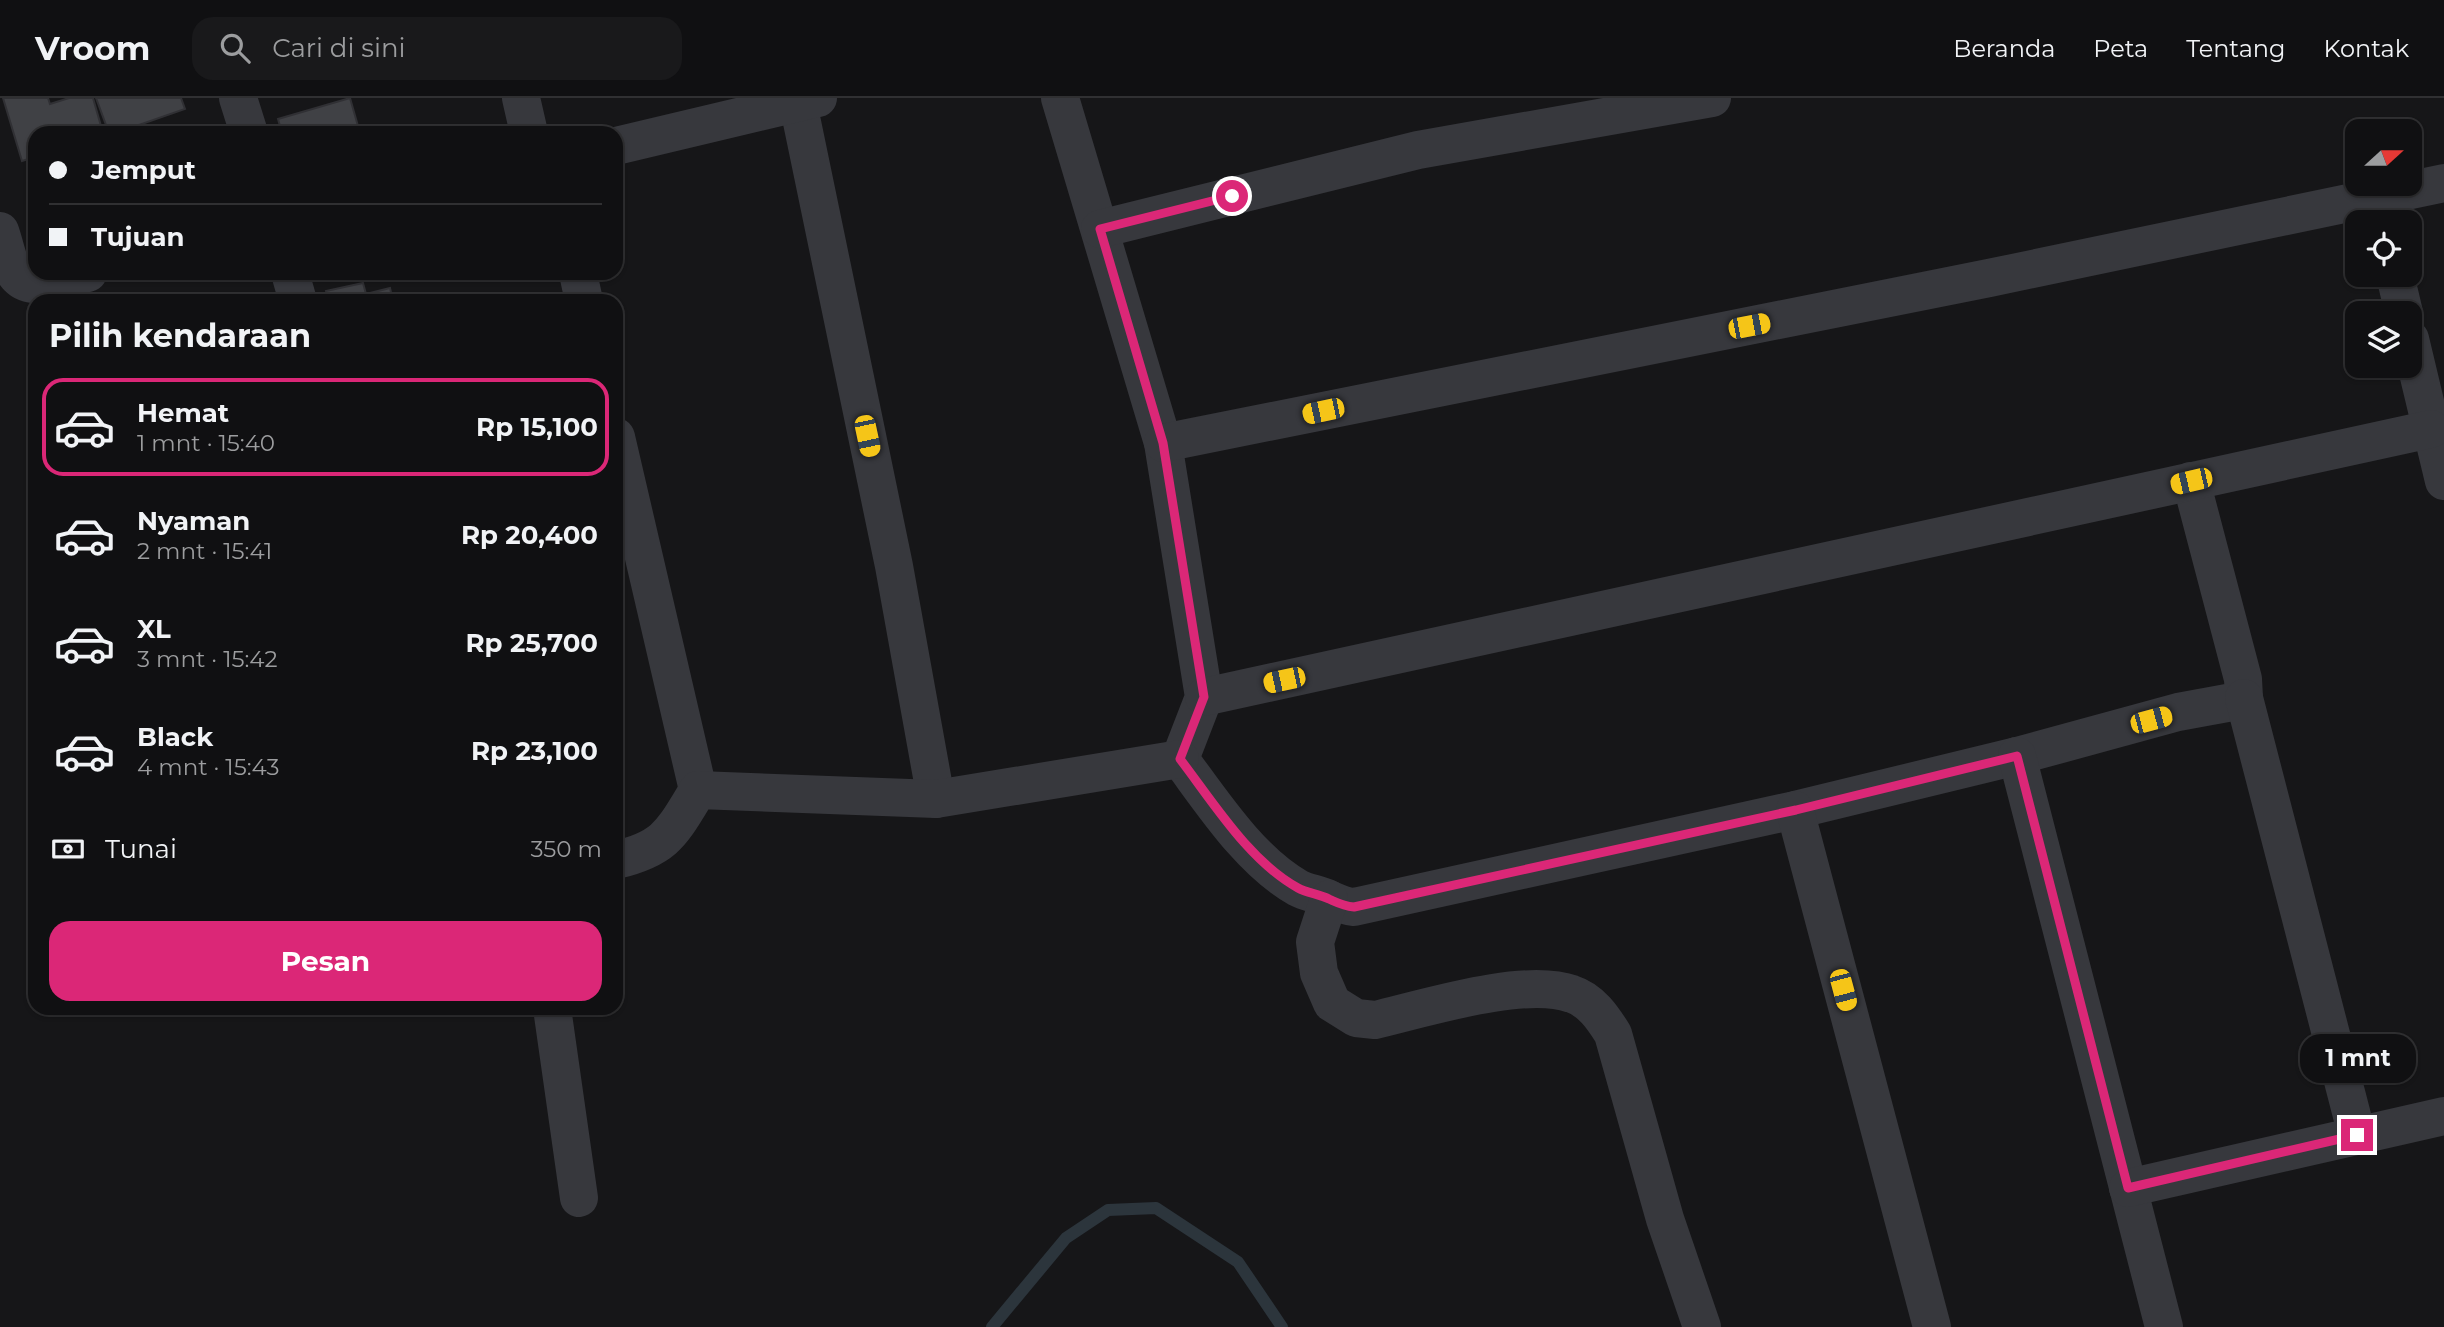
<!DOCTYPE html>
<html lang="id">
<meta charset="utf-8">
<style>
:root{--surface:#101012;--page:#19191b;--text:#f1f3f6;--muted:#9c9d9f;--line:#303032;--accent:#db2777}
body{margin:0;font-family:Montserrat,sans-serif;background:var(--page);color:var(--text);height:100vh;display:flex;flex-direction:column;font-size:26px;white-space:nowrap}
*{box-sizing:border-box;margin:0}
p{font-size:23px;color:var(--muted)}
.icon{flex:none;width:38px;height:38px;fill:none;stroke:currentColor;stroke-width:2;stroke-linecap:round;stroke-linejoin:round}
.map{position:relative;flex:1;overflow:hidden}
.panel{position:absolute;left:28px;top:196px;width:595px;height:721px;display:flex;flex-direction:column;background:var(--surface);border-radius:21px;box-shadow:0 2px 5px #0004,0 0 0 2px var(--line)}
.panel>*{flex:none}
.hud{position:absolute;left:28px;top:28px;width:595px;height:154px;border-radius:21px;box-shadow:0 2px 5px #0004,0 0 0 2px var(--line);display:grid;align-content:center;height:154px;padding:0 21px;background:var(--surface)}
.needle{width:46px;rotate:69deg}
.controls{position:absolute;left:2345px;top:21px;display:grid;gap:14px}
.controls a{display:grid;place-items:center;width:77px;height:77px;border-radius:14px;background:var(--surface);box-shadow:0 2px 5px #0004,0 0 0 2px var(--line);font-size:35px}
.end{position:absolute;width:32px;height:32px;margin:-16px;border:9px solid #db2777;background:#fff;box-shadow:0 0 0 4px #fff}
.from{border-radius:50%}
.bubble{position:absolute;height:49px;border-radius:21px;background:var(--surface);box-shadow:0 2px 5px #0004,0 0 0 2px var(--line);font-size:23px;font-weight:700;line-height:49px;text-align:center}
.car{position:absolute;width:21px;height:42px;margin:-21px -10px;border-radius:9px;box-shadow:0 0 5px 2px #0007;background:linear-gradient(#f5c518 24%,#345 0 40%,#f5c518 0 76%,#345 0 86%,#f5c518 0)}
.hud b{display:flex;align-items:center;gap:24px;height:66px;font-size:26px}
.hud b+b{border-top:2px solid var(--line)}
.hud i{width:18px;height:18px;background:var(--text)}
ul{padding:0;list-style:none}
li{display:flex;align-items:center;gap:21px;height:98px;margin:0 14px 10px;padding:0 7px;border:4px solid transparent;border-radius:21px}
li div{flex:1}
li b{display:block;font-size:26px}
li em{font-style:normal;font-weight:700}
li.current{border-color:var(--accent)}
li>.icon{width:63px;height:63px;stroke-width:1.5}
h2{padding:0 21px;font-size:32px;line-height:84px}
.pay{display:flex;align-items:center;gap:18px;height:77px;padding:0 21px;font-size:26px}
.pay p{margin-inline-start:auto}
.action{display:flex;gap:14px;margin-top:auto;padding:14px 21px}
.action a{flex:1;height:80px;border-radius:21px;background:var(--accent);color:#fff;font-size:28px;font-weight:700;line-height:80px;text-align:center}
header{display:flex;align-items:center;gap:42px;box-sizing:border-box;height:98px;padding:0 35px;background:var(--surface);border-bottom:2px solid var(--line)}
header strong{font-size:33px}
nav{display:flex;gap:38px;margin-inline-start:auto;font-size:24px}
.search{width:490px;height:63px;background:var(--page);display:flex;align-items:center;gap:18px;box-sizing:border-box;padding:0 24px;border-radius:21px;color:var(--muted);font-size:26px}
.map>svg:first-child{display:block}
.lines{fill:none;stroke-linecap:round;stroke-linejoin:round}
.stream{stroke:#2c353c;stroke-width:12}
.building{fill:#404145;stroke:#303034;stroke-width:2}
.minor{stroke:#37383d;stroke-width:38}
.route{stroke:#db2777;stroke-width:9}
</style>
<header>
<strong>Vroom</strong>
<div class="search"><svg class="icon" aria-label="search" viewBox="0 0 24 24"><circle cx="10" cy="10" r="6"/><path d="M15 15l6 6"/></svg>Cari di sini</div>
<nav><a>Beranda</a><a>Peta</a><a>Tentang</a><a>Kontak</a></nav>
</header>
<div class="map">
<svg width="2444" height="1229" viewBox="0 0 2444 1229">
<rect width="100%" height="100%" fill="#161618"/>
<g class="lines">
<polyline class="stream" points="992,1229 1066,1140 1108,1112 1156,1110 1238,1164 1282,1229"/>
</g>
<g class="building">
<polygon points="3,0 48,0 50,6 69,0 93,0 103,35 35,35 35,59 22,63"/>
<polygon points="96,0 181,0 185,11 116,35 109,35"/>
<polygon points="350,0 358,28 334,35 282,35 278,21"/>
<polygon points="363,185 366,196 390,190 393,203 328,203 326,193"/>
</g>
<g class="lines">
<g class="minor">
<polyline points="238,0 249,35"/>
<polyline points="521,0 529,35"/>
<polyline points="797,0 894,468 936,701"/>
<path d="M 1060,0 L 1163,345 L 1204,599 L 1180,661 C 1212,704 1250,763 1298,790 C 1307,795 1319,796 1329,801 C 1338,805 1343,808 1354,809 L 1795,712 L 2017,658 L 2178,614 L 2238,603 L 2244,600 L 2243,581 L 2191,383"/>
<polyline points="616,48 818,0"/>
<polyline points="1100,131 1418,52 1712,0"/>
<path d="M 0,133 C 5,146 8,169 18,179 C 34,196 70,179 88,175"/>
<polyline points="290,175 298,203"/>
<polyline points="578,175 584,203"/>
<polyline points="2395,177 2404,215"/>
<polyline points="2410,241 2444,383"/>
<polyline points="616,339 698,692"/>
<polyline points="1163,345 1989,180 2444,85"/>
<polyline points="1204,599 2431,331"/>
<polyline points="2244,600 2357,1037"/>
<polyline points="2017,658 2164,1229"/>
<polyline points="1795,712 1932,1229"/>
<path d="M 616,762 C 667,750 672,734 698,692 L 936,701 L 1180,661"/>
<path d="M 1329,801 L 1315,844 L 1319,875 L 1332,905 L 1356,920 L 1375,922 C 1426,910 1524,879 1572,896 C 1591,902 1603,920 1613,936 L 1665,1121 L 1702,1229"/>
<polyline points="552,910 579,1100"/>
<polyline points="2128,1090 2444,1018"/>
</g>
</g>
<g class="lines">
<path class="route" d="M 1232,98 L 1100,131 L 1163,345 L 1204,599 L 1180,661 C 1213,704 1249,763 1298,790 C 1307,795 1319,796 1329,801 C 1338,805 1343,808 1354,809 L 1796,712 L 2017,658 L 2128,1090 L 2357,1037"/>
</g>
</svg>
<div class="controls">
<a><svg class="needle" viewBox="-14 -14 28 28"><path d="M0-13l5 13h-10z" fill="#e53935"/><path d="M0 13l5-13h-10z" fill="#9c9d9f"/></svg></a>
<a><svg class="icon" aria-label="locate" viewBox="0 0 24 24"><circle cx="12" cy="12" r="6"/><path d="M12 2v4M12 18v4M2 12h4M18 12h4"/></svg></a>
<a><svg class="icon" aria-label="layers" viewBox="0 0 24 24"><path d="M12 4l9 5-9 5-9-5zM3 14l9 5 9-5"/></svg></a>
</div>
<i class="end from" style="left:1232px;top:98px"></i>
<i class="end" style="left:2357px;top:1037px"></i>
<div class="bubble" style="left:2300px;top:936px;width:116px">1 mnt</div>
<i class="car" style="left:1749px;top:228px;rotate:79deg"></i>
<i class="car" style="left:1323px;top:313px;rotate:258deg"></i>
<i class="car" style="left:867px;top:338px;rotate:168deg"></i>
<i class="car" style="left:2191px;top:383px;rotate:257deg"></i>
<i class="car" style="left:1284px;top:582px;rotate:258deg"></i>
<i class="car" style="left:2151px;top:622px;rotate:75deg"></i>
<i class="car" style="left:1843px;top:892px;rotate:165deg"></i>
<div class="hud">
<b><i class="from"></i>Jemput</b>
<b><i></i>Tujuan</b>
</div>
<section class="panel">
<h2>Pilih kendaraan</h2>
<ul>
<li class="current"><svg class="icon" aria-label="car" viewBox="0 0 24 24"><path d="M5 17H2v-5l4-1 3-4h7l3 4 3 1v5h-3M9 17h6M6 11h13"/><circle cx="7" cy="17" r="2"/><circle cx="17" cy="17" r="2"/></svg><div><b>Hemat</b><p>1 mnt · 15:40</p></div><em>Rp 15,100</em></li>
<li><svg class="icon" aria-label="car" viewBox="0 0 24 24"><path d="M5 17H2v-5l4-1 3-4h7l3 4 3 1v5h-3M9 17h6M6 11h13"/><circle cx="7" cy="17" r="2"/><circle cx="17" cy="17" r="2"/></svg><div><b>Nyaman</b><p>2 mnt · 15:41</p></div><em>Rp 20,400</em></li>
<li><svg class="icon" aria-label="car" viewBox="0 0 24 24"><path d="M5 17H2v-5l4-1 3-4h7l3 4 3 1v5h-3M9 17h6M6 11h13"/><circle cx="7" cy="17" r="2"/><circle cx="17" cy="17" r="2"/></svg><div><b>XL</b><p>3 mnt · 15:42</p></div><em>Rp 25,700</em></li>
<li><svg class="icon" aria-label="car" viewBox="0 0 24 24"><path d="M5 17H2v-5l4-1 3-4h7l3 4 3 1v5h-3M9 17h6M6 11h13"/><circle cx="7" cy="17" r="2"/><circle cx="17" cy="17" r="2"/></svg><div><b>Black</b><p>4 mnt · 15:43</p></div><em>Rp 23,100</em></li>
</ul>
<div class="pay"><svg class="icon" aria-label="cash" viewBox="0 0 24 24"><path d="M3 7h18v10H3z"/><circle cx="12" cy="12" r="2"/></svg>Tunai<p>350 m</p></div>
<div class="action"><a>Pesan</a></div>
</section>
</div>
